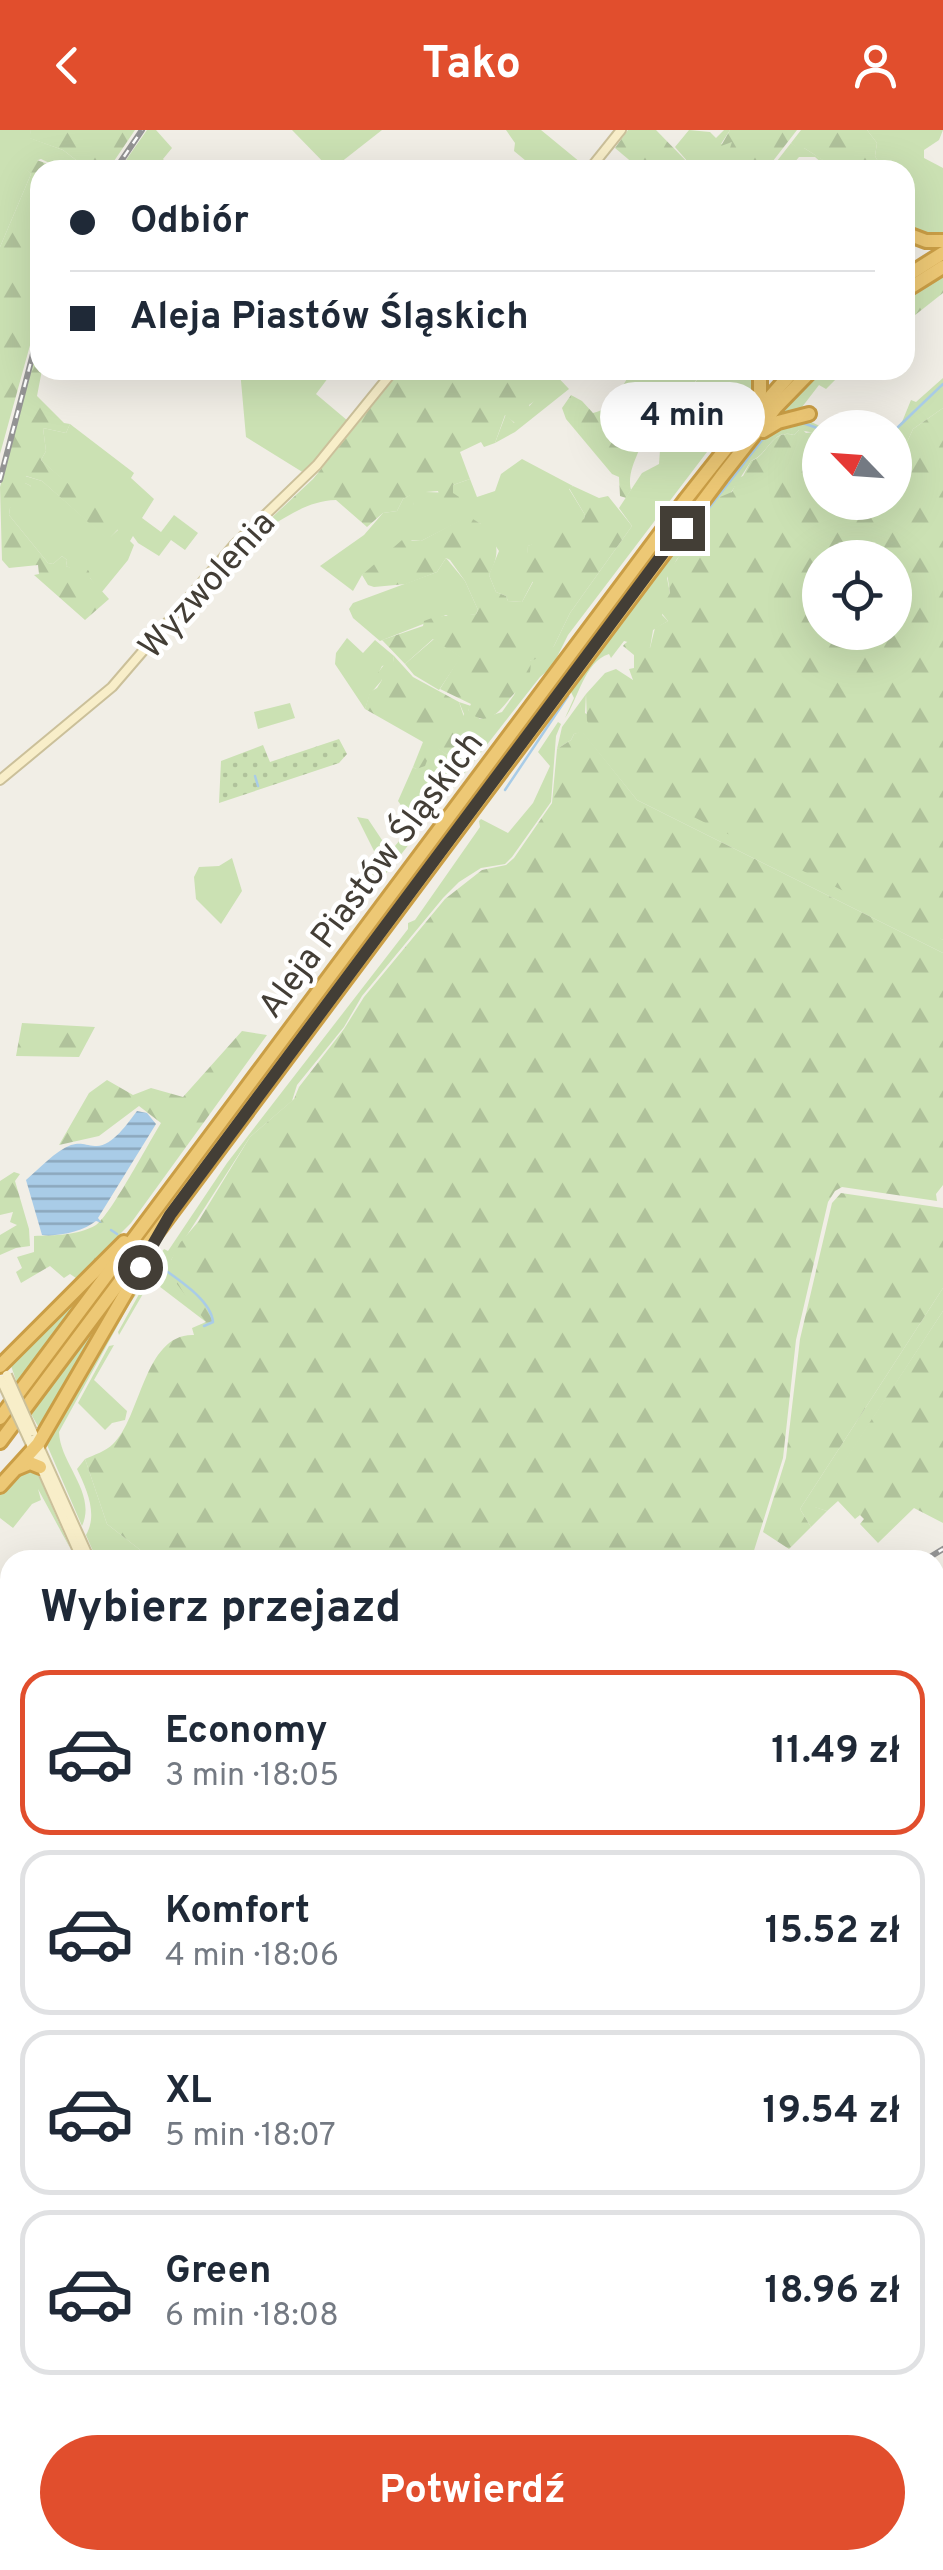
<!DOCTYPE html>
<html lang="pl">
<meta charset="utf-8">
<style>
:root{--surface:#fff;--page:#f2f2f3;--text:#1f2937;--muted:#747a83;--line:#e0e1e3;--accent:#e14e2d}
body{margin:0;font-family:Overpass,sans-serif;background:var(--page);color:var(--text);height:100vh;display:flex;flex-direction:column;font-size:38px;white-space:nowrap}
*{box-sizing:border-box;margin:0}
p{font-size:32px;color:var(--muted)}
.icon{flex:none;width:55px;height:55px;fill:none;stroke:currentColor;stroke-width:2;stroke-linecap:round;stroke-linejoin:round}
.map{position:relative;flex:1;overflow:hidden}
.sheet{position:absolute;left:0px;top:1420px;width:945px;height:1020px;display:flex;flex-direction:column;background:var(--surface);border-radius:30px 30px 0 0;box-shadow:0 10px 40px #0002}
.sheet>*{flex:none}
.banner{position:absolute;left:30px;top:30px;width:885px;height:220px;border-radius:30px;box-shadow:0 10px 40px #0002;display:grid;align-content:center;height:220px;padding:0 40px;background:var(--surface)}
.needle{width:65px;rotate:295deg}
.buttons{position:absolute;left:802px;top:280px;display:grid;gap:20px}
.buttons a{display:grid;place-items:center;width:110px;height:110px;border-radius:50%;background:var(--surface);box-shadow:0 10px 40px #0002;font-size:50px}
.end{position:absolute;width:45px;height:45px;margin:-22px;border:12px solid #433e36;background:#fff;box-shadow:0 0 0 5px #fff}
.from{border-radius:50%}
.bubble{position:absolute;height:70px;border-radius:35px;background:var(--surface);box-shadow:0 10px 40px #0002;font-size:32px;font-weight:700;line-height:70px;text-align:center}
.banner b{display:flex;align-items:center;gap:35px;height:95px;font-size:38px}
.banner b+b{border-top:2px solid var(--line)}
.banner i{width:25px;height:25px;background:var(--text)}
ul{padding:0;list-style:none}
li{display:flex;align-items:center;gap:30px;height:165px;margin:0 20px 15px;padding:0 20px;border:5px solid var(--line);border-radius:30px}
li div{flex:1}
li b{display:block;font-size:38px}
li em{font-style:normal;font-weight:700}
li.selected{border-color:var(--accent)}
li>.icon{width:90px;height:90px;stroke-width:1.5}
h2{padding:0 40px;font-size:45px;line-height:120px}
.primary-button{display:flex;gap:20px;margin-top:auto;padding:20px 40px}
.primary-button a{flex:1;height:115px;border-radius:60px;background:var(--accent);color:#fff;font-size:40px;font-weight:700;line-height:115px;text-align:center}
header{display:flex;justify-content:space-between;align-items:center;height:130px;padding:0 40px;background:var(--accent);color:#fff;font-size:45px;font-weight:700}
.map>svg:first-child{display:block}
.grass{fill:#cbe1b3}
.forest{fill:url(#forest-firs);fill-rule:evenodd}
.park{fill:url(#park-dots)}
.water{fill:url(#water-rules)}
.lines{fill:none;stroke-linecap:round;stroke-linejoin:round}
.stream{stroke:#a9cce7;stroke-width:2.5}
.river{stroke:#a9cce7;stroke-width:9}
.secondary-casing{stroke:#cbc09a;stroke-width:12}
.highway-casing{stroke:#ca9e46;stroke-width:18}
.secondary{stroke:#f8eec9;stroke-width:8}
.highway{stroke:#edc875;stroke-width:12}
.rail-casing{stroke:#949494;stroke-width:6}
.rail{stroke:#fff;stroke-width:2.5;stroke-dasharray:8;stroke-linecap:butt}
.secondary-bridge-casing{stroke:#cbc09a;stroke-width:12;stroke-linecap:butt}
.secondary-bridge{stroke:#f8eec9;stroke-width:8}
.route{stroke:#433e36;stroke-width:12}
.labels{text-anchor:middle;stroke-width:9;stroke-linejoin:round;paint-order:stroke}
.street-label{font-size:35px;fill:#433e36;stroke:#fff}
</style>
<header><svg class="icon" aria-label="back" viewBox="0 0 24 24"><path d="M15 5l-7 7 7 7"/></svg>Tako<svg class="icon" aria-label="person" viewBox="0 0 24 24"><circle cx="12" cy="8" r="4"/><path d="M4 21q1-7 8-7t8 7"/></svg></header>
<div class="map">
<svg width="943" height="2440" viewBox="0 0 943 2440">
<defs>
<pattern id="forest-firs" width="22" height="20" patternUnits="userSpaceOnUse" patternTransform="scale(2.5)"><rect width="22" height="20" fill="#cbe1b3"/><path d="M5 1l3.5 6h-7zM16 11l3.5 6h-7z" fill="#b0c29b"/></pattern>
<pattern id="park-dots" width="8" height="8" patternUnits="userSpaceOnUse" patternTransform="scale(2.5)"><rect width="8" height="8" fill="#cbe1b3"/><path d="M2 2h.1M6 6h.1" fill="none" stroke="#b0c29b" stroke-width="1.8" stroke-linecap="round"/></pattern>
<pattern id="water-rules" width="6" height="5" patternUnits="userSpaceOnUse" patternTransform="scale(2.5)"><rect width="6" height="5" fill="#a9cce7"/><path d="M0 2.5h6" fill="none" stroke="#8ba7bc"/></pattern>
</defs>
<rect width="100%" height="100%" fill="#f1eee6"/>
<g class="grass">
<polygon points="0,0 31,0 30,8 63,20 85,37 84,40 64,40 41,29 23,35 31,44 0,117"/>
<polygon points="147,0 156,0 172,18 163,29 172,40 119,40"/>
<polygon points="292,0 382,0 331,40"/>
<polygon points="506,0 541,0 586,37 584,40 537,40 514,21 515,13"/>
<polygon points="689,0 710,2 716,8 724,0 730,0 721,14 732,12 746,36 756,40 695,40 675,17"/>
<polygon points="867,0 943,0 939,10 924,20 924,28 943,38 943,109 935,110 905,98 905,40 883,40 875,26 877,13"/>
<polygon points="791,13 798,18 804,18 831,35 853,32 860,36 858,40 830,40 815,27 799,27 788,40 770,40"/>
<polygon points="240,240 327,240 331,244 316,264 348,291 304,343 246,307"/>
<polygon points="505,240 551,240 569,259 515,302 495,313 506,284 514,293 534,271 516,247"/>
<polygon points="705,240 758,240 754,271 748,268 568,505 552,537 540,547 352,787 343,780 345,774 376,734 378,739 371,751 391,733 378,729 357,687 368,689 390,722 414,693 398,671 413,637 416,639 433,614 447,625 464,584 459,572 471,576 468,580 480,589 502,582 514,565 530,531 554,516 570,483 632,396 619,378 642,343 659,334 662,293"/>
<polygon points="943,248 943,278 913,299 907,312 895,319 895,299 902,292 911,270 916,272"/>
<path d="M 807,290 L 822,297 L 820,309 L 815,303 L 799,300 L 794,305 C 772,298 769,324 751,331 L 718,383 L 699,404 L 699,410 L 677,429 L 667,448 L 670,463 L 662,485 L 668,491 L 653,500 L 650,518 L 624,511 L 611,528 L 609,524 C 584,532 578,570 565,588 L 574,568 L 569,558 L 755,314 L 771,299 Z"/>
<polygon points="70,294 134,343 131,348 154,369 142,388 161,402 174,385 198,403 185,420 171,410 159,426 138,413 133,406 130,411 134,415 128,430 101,463 90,448 66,436 67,430 62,426 53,434 48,433 9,385 10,378 31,356 25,353 25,346 42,351 108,409 118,400 41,330 46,321 43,298 66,303"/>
<path d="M 522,329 L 573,356 L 569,359 L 585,385 L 584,390 C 565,399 547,410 528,416 L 526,442 L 533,451 L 522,472 L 508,471 L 506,466 L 496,462 L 489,445 L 499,421 L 481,394 L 468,387 L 421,411 L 412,410 L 362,445 L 353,461 L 320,436 L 364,405 L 383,383 L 397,381 L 403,369 L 412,364 L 414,375 L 425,362 L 453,363 L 453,355 L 470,349 L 477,367 L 495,361 L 501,344 Z"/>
<polygon points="446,428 465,451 478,480 476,484 452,488 446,485 380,511 353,488 349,479 353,473 437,442"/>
<polygon points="347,508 363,523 375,510 394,526 393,533 382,536 379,542 382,550 370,564 365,579 335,534 336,523"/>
<polygon points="434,509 461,527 439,560 414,545 405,534"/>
<polygon points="586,564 585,583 943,810 943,823 637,670 582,602 574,604 571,610 557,619 562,597"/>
<polygon points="290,573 295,588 258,599 254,582"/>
<path d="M 558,592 L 561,594 L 556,606 L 551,672 L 512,727 L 505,734 L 481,738 L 459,752 L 443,768 L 362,866 L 344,897 L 297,955 L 292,971 L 250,1007 L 171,1130 L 206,1192 L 151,1150 L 119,1205 L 118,1202 L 148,1148 L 130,1173 L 59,1302 C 60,1334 97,1363 82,1396 L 44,1308 L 138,1146 L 153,1122 L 157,1129 L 164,1119 L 168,1121 L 227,1033 L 408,799 L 408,793 L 415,790 L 480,697 L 479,691 L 481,689 L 508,703 L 533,673 L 550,636 L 538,622 Z"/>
<polygon points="232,728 242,761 221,794 196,769 194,747 199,737 219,736"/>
<polygon points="114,1125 18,1256 9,1230"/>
<polygon points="127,1152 40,1300 30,1282"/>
<polygon points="943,1158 943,1181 815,1377 827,1381 811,1397 800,1379"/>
<polygon points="114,1215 94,1250 127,1281 125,1290 112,1293 105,1300 78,1273 109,1216"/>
<path d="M 85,1329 L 107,1394 L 153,1430 L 129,1430 L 116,1420 L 107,1423 L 105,1430 L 96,1428 L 86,1405 C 98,1384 87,1360 77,1339 Z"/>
<polygon points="25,1338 38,1344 70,1418 38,1359 41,1370 32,1374 13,1398 0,1388 0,1362"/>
<polygon points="710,2430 782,2430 782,2437 776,2440 704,2440"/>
</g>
<g class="forest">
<polygon points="31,0 135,0 108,40 84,40 85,37 63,20 29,8"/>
<polygon points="628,0 656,0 695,40 641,40 615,18"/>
<path d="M 730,0 L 797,0 L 766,40 C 748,40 748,31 735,29 L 729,21 L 732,12 L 721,16 Z"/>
<path d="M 801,0 L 867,0 L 877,13 L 875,26 L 883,40 L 858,40 L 860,36 L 853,33 C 835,43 821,28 804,18 L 798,19 L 791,13 Z"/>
<polygon points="18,23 64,40 40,40 40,179 0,324 0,117 31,44 17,31"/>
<polygon points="943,146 943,163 905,193 905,172"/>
<polygon points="40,205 42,240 37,266 64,293 70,294 66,303 43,298 46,321 41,330 119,398 108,410 42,351 26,346 25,353 31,356 21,374 10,378 9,385 48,433 53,434 62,426 67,430 66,436 71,438 78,432 89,441 90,448 109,469 85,490 34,445 39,444 38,435 9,438 2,430 0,357"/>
<path d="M 401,240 L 505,240 L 516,247 L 526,241 L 545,264 L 529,275 L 531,282 L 515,293 L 505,285 L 495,313 L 484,317 L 481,312 L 460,322 L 470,349 L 453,355 L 453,363 L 459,367 L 458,378 L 441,370 L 438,361 L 426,362 L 423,372 L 414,376 L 411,365 L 403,369 L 397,381 L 383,383 L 367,397 L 336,370 C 307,371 289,386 265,399 L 266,393 L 313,349 Z"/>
<path d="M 633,240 L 705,240 L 670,281 L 663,281 L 642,295 L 640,298 L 645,300 C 642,322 626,338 631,360 L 626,368 L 620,366 L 619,347 L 612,344 L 566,289 L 562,278 L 571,265 L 582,271 L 593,283 C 613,279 621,256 633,240 Z"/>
<polygon points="823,240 832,240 836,249 826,259 819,255 799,281 776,288"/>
<path d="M 943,278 L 943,810 L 641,661 L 587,591 L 586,564 L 605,543 L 616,539 L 633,550 L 629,539 L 634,538 L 634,525 L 623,516 C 629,506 643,512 650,518 L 655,498 L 668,491 L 660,481 L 670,463 L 667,443 L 685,419 L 698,410 L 701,396 L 707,395 L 722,376 L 720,367 L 732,362 L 738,348 L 743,346 L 751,331 C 768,326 771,298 794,305 L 801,298 L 806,303 L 813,302 L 820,309 L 820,372 L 895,372 L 896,316 L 907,312 L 913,299 ZM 820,428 L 895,428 L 895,502 L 820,502 Z"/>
<path d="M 573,356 L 599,368 L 608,366 L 632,396 L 570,483 L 554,516 L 544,526 L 530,531 C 534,550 517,558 507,572 C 496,586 483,597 468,580 L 471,574 L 440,559 L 460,527 L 433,509 L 405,534 L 382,510 L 423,496 L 424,491 C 442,483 457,487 476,484 L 478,480 L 465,451 L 450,430 L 446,428 L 437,442 L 406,454 L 374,457 L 368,455 L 362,445 L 402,410 L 421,411 L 468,386 L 481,394 L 485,393 C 499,412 500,424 489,445 L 496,462 L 506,466 L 508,471 L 522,472 L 533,452 L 524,446 L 528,416 L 584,389 L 585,385 L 569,358 Z"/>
<polygon points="394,526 413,547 459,572 469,602 465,617 447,625 433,615 425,636 416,639 413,637 423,612 365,579 370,562 377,558 382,550 377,544 386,532 393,532"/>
<path d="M 582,601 L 637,670 L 943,823 L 943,1055 L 936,1064 L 937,1071 L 842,1057 L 835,1061 L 828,1072 L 796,1210 L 783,1328 L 751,1430 L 153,1430 L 107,1394 L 85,1329 C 94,1325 106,1321 113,1314 C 141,1288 144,1203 194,1205 L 192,1198 L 206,1192 L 170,1145 L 171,1130 L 180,1113 L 198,1092 L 250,1007 L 294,969 L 299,957 L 344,899 L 364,867 L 445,769 L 482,740 L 506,735 L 514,728 L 552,673 L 557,619 L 571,610 L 574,604 Z"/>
<polygon points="22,893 95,897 79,927 16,926"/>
<path d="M 242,901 L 267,905 L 131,1093 L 76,1148 L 70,1144 L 64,1148 L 50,1136 L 21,1153 L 16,1142 L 22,1138 L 17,1127 L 34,1122 L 34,1106 C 54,1105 77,1106 96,1095 C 110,1086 149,1012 161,993 L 139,976 L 99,1006 L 59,1015 L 89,963 L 107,950 L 133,965 L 151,958 L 183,967 Z"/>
<polygon points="14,1042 20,1044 15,1051 29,1099 30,1116 16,1118 0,1125 0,1105 17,1095 10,1092 13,1082 0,1085 0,1051"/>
<polygon points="841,1063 943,1078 943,1158 800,1379 811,1397 789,1419 763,1402 786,1328 800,1209 832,1073"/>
<polygon points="943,1181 943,1393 914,1378 878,1413 860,1394 864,1389 860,1385 855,1389 838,1371 827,1381 814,1377"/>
</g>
<g class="park">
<polygon points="339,609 347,624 339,633 219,673 221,631 263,615 270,632"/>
<polygon points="943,1987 943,2097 935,2105 935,1994"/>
</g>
<path class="water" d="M 137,981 L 147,983 L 156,994 L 98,1088 L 102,1093 L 96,1091 C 84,1101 58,1107 42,1105 L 26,1050 C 39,1039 55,1021 71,1015 C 81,1012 85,1015 95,1016 C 111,1018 128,993 137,981 Z"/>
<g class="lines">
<g class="stream">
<polyline points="800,292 820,299"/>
<polyline points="895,300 943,254"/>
<polyline points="623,488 766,305"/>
<polyline points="255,646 258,656"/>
<polyline points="505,660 568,566"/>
<polyline points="111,1100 117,1104"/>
<path d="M 154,1132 C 172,1146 211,1168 213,1192 L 204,1196"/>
<polyline points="935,2344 943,2347"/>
</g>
<g class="river">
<polyline points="935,2140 943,2137"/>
<polyline points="935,2182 941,2200 935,2208"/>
<polyline points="702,2440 709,2430"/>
</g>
<defs>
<g id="secondary">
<polyline points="589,40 621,0"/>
<polyline points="0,650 112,557 235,414 317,335 394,240"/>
<polyline points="32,1301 90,1430"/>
<polyline points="28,1308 82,1430"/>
<polyline points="0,1623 10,1618"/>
<polyline points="935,1985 943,1977"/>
<polyline points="0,2262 10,2271"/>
<polyline points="231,2430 259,2440"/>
<polyline points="627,2430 630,2440"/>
</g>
<g id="highway">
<polyline points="905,103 926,111 943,111"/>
<polyline points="905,147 943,123"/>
<polyline points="905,161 943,137"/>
<polyline points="752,279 760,262 760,240"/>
<polyline points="763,301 778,292 809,284"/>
<polyline points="0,1236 124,1112"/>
<polyline points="0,1288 686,369 735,307 794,240"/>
<polyline points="0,1312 721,347 776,277 812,240"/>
<polyline points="18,1338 30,1333 40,1337"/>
<polyline points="0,1356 38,1314 142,1135"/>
</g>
</defs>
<use href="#secondary" class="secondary-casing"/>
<use href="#highway" class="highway-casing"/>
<use href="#secondary" class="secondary"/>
<use href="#highway" class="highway"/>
<defs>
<g id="rail">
<polyline points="115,40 142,0"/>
<polyline points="0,350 40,197"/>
<polyline points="925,1430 943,1419"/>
<polyline points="935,1495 943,1502"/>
<polyline points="935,1601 943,1594"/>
<polyline points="935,1633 943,1626"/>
<polyline points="935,1656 943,1649"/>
<polyline points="935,1681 943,1673"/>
<polyline points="0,1949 10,1950"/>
</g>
</defs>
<use href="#rail" class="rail-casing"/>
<use href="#rail" class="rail"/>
<defs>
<g id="secondary-bridge">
<polyline points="7,1245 32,1301"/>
<polyline points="1,1250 28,1308"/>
</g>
</defs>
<use href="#secondary-bridge" class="secondary-bridge-casing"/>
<use href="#secondary-bridge" class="secondary-bridge"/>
</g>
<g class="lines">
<polyline class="route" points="140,1137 170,1085 682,398"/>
</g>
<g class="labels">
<g class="street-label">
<text transform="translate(206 454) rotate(-48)" y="12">Wyzwolenia</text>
<text transform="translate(370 744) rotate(-53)" y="12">Aleja Piastów Śląskich</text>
</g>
</g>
</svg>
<div class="buttons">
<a><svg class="needle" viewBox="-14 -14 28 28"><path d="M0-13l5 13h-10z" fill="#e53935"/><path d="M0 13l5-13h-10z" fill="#747a83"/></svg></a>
<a><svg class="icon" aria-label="locate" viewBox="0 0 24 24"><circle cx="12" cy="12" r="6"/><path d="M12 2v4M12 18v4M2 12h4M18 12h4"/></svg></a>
</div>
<i class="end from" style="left:140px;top:1137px"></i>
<i class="end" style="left:682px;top:398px"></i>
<div class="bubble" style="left:600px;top:252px;width:165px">4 min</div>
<div class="banner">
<b><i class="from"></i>Odbiór</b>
<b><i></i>Aleja Piastów Śląskich</b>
</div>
<section class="sheet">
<h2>Wybierz przejazd</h2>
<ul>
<li class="selected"><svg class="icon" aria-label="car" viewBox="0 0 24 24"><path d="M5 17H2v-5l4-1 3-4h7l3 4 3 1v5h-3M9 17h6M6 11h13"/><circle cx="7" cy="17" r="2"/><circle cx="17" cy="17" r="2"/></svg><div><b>Economy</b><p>3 min · 18:05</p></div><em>11.49 zł</em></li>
<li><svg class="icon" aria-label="car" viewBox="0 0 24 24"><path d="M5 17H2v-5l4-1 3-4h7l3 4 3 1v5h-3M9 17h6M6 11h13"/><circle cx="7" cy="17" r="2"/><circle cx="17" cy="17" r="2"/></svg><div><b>Komfort</b><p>4 min · 18:06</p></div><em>15.52 zł</em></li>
<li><svg class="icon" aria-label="car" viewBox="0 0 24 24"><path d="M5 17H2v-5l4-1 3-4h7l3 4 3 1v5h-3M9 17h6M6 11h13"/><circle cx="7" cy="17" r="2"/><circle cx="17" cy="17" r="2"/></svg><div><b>XL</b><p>5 min · 18:07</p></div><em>19.54 zł</em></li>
<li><svg class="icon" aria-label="car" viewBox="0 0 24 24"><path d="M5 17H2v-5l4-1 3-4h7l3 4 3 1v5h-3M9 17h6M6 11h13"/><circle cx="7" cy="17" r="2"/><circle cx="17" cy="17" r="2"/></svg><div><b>Green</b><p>6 min · 18:08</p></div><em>18.96 zł</em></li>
</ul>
<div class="primary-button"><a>Potwierdź</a></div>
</section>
</div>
